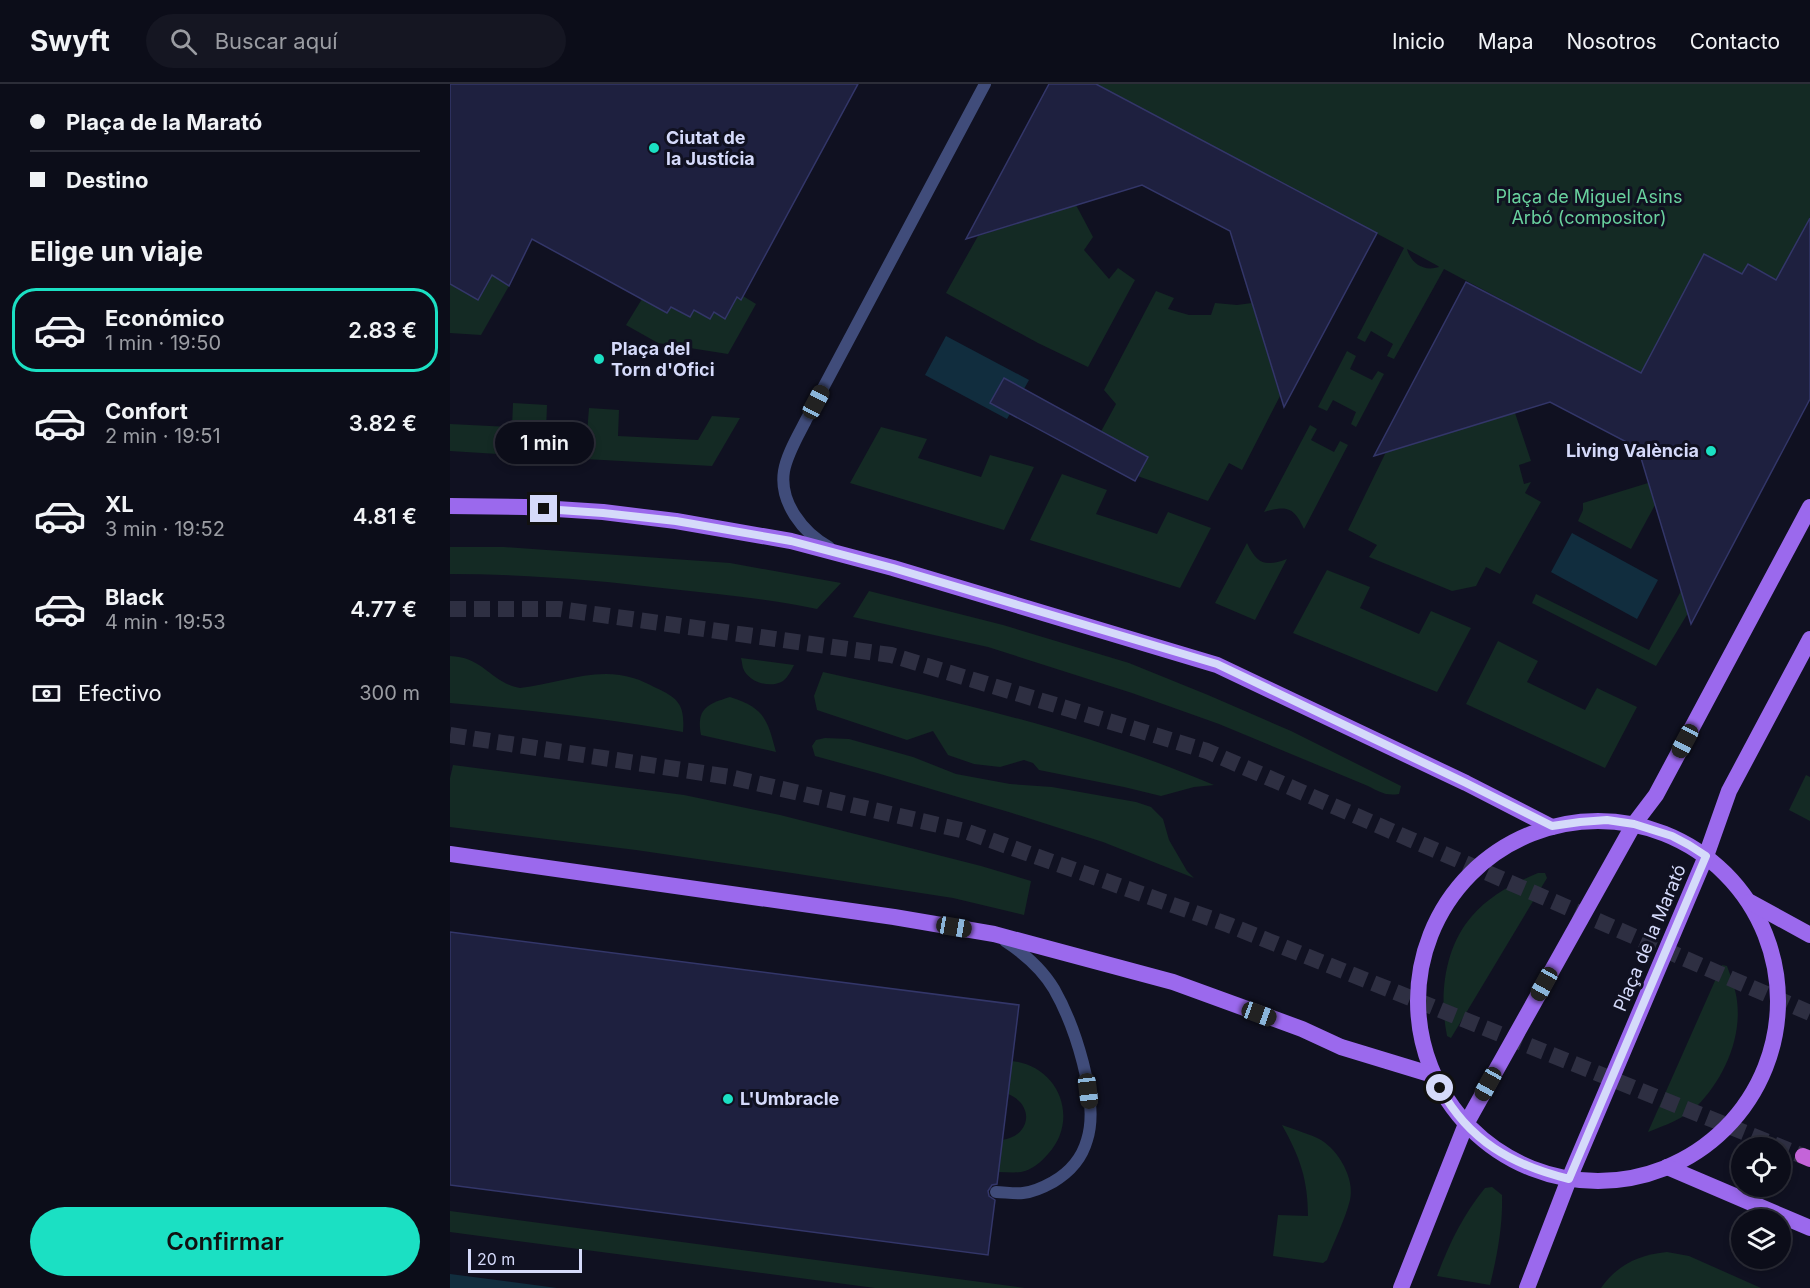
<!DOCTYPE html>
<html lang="es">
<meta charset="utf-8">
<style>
:root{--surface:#0c0d19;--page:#151622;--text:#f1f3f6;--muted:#9a9ca2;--line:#2c2d38;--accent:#1be0c3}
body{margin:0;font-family:Inter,sans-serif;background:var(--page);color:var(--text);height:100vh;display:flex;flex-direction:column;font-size:22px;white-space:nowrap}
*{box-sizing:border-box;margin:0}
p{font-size:20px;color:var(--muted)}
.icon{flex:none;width:33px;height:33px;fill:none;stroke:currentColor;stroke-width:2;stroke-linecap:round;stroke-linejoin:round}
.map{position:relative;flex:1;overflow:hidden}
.panel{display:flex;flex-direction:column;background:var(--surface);width:450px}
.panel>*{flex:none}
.hud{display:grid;align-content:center;height:132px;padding:0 30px;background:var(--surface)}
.fabs{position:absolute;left:1281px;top:1053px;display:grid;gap:12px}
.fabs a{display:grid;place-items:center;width:60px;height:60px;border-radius:50%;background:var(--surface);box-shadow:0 3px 9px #0003,0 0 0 2px var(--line);font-size:30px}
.scale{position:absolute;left:18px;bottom:15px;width:114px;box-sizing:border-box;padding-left:6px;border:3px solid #d5dafa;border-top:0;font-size:16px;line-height:21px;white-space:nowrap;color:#d5dafa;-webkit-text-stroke:4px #101121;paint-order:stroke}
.end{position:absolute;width:27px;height:27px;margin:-14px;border:8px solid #d5dafa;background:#111;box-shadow:0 0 0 3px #111}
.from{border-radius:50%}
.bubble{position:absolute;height:42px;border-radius:21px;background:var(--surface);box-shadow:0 3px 9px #0003,0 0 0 2px var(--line);font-size:20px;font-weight:600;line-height:42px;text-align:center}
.car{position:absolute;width:18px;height:36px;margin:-18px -9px;border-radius:8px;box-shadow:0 0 4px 2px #0007;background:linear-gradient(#222 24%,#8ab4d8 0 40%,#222 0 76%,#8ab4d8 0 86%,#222 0)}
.hud b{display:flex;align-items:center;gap:21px;height:57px;font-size:22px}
.hud b+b{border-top:2px solid var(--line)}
.hud i{width:15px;height:15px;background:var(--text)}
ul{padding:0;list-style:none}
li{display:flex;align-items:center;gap:18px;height:84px;margin:0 12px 9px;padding:0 18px;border:3px solid transparent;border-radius:24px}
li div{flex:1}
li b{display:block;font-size:22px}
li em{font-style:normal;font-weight:600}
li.selected{border-color:var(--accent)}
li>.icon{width:54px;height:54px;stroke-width:1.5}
h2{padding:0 30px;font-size:27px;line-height:72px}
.pay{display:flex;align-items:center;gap:15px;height:66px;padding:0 30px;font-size:22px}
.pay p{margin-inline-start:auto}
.primary-button{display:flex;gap:12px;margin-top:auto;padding:12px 30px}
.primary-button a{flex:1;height:69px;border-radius:36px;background:var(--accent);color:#111;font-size:24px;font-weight:600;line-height:69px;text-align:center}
header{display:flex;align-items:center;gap:36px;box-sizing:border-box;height:84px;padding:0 30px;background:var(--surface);border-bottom:2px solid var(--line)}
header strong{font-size:28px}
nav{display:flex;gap:33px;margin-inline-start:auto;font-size:21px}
.search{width:420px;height:54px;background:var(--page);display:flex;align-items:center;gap:15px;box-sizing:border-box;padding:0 21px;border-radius:33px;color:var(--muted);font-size:22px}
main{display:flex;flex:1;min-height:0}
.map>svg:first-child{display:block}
.green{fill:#142a24;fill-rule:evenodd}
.water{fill:#112d3e}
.building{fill:#1e203f;stroke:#333669;stroke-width:1.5}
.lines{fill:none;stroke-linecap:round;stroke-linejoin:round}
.trunk-tunnel{stroke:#2e2f42;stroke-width:16;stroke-dasharray:16 8;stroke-linecap:butt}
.service{stroke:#404c7a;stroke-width:12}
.minor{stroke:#404c7a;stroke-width:12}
.primary{stroke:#9b69ed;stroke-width:16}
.trunk{stroke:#c464d9;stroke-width:16}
.route{stroke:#d5dafa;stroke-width:8}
.poi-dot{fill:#1be0c3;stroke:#101121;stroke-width:2}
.labels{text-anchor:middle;stroke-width:6;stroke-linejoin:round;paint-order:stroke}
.poi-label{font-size:18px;font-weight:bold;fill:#d5dafa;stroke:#101121;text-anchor:start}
.park-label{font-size:18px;fill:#69d19e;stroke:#101121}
.street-label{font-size:18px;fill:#d5dafa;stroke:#101121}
</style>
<header>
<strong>Swyft</strong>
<div class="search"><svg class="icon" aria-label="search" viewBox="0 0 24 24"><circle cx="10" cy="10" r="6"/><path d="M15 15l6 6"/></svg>Buscar aquí</div>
<nav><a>Inicio</a><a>Mapa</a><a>Nosotros</a><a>Contacto</a></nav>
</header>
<main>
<section class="panel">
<div class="hud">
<b><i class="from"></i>Plaça de la Marató</b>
<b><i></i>Destino</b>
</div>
<h2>Elige un viaje</h2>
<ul>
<li class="selected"><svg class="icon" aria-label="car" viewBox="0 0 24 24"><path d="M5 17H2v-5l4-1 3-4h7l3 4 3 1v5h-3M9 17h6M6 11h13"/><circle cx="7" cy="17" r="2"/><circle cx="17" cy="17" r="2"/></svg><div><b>Económico</b><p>1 min · 19:50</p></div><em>2.83 €</em></li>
<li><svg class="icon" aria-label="car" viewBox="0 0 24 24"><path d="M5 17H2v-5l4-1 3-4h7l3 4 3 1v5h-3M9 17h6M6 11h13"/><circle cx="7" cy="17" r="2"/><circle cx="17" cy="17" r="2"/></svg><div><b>Confort</b><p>2 min · 19:51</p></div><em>3.82 €</em></li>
<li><svg class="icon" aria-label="car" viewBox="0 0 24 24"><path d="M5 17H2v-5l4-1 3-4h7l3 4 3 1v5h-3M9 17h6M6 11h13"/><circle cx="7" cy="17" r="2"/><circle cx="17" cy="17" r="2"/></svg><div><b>XL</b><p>3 min · 19:52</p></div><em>4.81 €</em></li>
<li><svg class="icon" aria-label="car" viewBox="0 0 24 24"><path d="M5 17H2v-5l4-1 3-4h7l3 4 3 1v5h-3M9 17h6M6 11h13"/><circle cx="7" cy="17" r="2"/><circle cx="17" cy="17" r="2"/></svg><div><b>Black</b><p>4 min · 19:53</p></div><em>4.77 €</em></li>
</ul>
<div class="pay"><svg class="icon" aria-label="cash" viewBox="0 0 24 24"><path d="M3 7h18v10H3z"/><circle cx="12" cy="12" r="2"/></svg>Efectivo<p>300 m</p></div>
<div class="primary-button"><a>Confirmar</a></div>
</section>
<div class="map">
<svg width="1360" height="1204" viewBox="0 0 1360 1204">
<rect width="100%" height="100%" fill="#101121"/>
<g class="green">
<path d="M 646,0 L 1360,0 L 1360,133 L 1327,196 L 1298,180 L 1292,190 L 1254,170 L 1214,246 L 1357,321 L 1333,365 L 994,185 L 944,275 L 937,272 L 943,260 L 921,247 L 915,258 L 907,254 L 954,164 ZM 957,165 L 988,182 L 989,183 C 973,188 961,179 957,165 Z"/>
<polygon points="626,121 643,153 634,166 659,195 668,184 685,196 638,283 588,259 496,209 528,152"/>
<polygon points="42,191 59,202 31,251 0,249 0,200"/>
<polygon points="706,207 724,214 718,225 739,231 761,231 765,219 787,221 802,219 830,312 792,386 779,379 758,417 648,378 642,364 666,320 654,306"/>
<polygon points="293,212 306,220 278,270 208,259 176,241 192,215 217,229 221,223 240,233 244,226 264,228 275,235 287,213 291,216"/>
<polygon points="897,267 906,272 900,285 922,296 928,287 934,290 906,343 901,340 906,328 883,316 877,327 868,323"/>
<polygon points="63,319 97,321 95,373 0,367 0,340 62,343"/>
<polygon points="139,324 169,326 168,352 248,356 262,332 290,334 262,382 135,375"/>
<polygon points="1065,329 1081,377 1069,381 1074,400 1081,398 1075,409 1091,418 1050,490 1036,483 1026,502 1002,507 919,473 927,461 898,446 936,368"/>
<path d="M 860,341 L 867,345 L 861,356 L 884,368 L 890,357 L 898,361 L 854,445 C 844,423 837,421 814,428 Z"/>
<polygon points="431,343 477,355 468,374 531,393 540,371 584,383 554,446 400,399"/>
<polygon points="612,390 657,406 646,430 707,450 718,428 761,444 730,504 580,456"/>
<polygon points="1198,399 1205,421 1181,465 1128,437 1133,426 1133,419"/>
<path d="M 797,459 C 807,480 815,483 837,475 L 805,536 L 765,519 Z"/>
<path d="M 0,463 L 54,463 L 280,479 L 391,499 L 367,525 C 319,515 270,510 221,505 C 147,496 74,490 0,490 Z"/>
<polygon points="877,486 920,503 910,524 969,550 981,527 1021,544 987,608 843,549"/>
<path d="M 419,507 L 553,541 L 679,579 L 758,611 L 841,647 L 951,702 L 949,710 C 935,712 930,708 918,702 L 769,640 L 682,609 L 538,563 L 403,533 Z"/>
<polygon points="1231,507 1238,529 1206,582 1082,519 1086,510 1199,566"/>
<polygon points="1048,557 1088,577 1077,598 1135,626 1147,604 1187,623 1155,684 1016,620"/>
<path d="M 0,572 C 34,573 41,599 70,604 C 107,600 146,582 183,594 C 191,596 198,600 204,603 C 229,614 235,621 233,648 C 156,634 78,626 0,619 Z"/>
<path d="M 291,574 L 344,581 C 341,587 338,593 333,597 C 320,605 298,598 293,584 C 292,581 292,577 291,574 Z"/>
<path d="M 373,588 C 505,617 639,648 764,701 L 744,703 L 711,712 L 674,703 L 589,686 L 583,679 L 574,676 L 550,683 L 524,680 L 498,671 L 483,647 L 457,656 L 367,626 L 364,612 Z"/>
<path d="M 280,613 C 314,624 317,634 326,668 L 251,651 C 246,625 257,620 280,613 Z"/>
<polygon points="375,654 399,655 463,673 506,690 560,700 602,703 686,718 701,723 713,735 719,756 737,787 744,794 653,758 562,729 427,689 365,672 362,662 366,656"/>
<polygon points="3,681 234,711 330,731 433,757 531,782 581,797 574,831 503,814 342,789 186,766 0,743 0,694"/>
<polygon points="1356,691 1360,693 1360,737 1339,726"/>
<path d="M 1088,789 L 1095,789 L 1097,794 L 1001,954 L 997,952 C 989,912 994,864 1022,832 C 1039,812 1064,799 1088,789 Z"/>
<path d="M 1272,881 L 1277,882 C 1281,893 1286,906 1287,917 C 1292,955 1273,996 1247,1022 C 1234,1035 1215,1041 1198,1048 Z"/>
<path d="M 562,977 C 609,982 630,1035 598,1070 C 591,1078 582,1086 571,1088 C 564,1089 556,1088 548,1088 L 552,1056 C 581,1052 585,1021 558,1010 Z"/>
<path d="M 832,1041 C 845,1046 860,1050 871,1056 C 889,1067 905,1095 900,1116 C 895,1136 884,1157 877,1176 L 873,1179 L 823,1172 L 828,1131 L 858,1132 C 858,1096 850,1073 832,1041 Z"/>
<path d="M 1042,1103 L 1052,1111 C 1053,1141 1047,1172 1040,1201 L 987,1192 C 999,1160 1013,1131 1035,1104 Z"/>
<polygon points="0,1127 575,1204 425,1204 0,1148"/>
<path d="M 1217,1168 L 1239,1172 L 1311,1204 L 1151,1204 C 1168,1180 1189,1171 1217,1168 Z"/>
</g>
<g class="water">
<polygon points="496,252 579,296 557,335 475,291"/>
<polygon points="1122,449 1208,496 1187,535 1101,488"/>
<polygon points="0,1190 107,1204 0,1204"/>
</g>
<g class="building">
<polygon points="0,0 408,0 291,216 287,213 275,235 264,228 260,235 244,226 240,233 221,223 217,229 82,155 59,202 42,191 28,216 0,200"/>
<polygon points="599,0 646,0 927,149 834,323 780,147 692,101 516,155"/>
<polygon points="1360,134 1360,315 1241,540 1188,364 1100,318 924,372 1016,198 1191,289 1254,170 1292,190 1298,180 1326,196"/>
<polygon points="554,294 698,373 685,397 540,319"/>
<polygon points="0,848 569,921 547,1100 542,1101 538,1107 539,1112 545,1116 538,1171 0,1101"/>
</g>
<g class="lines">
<g class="trunk-tunnel">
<polyline points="0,525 109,525 441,571 757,667 1360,929"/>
<polyline points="0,651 280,693 515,747 779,841 1353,1072"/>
</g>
<path class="service" d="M 546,1108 C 554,1108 564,1110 573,1109 C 584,1108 594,1103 603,1098 C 620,1088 632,1074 637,1056 C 650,1016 624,940 604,905 C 592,885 575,870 555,857"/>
<path class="minor" d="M 379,463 C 353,449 329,418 334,387 C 337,370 348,352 356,336 L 535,0"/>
<g class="primary">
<polyline points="0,422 75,423 153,428 226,437 341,457 443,484 767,581 1016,699 1102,743"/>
<circle cx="1148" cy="917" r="180"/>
<polyline points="0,770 444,833 544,850 723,898 852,945 891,963 983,991"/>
<polyline points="1300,818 1360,851"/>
<polyline points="1217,1083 1360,1144"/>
<polyline points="951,1204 1016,1040 1184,740 1206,711 1360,423"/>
<polyline points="1077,1204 1119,1095 1256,772 1279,707 1360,555"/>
</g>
<polyline class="trunk" points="1353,1072 1360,1075"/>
</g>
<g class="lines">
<path class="route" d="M 94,425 L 153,429 L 226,437 L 341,457 L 443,484 L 767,580 L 1016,699 L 1102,742 L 1130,738 L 1157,736 L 1184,740 L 1222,752 L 1239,761 L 1256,772 L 1119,1095 C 1062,1081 1019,1057 990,1004"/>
</g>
<g class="poi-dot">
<circle cx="204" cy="64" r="6"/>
<circle cx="149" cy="275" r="6"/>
<circle cx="1261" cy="367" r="6"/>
<circle cx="278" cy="1015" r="6"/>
</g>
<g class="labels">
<g class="poi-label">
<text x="216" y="60">Ciutat de<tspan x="216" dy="21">la Justícia</tspan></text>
<text x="161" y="271">Plaça del<tspan x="161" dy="21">Torn d'Ofici</tspan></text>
<text x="1249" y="373" text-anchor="end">Living València</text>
<text x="290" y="1021">L'Umbracle</text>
</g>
<g class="park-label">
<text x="1139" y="119">Plaça de Miguel Asins<tspan x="1139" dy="21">Arbó (compositor)</tspan></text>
</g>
<g class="street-label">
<text transform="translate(1200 854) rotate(-67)" y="6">Plaça de la Marató</text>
</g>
</g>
</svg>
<div class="fabs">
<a><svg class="icon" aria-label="locate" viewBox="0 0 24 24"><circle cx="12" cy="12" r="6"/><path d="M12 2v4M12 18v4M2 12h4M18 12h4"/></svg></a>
<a><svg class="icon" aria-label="layers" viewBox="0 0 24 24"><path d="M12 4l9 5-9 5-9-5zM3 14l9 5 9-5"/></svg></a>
</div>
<div class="scale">20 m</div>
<i class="end from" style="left:990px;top:1004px"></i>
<i class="end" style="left:94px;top:425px"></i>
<div class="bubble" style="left:45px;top:338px;width:99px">1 min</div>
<i class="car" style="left:366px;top:318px;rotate:28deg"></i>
<i class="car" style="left:1235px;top:657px;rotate:208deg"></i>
<i class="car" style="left:504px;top:843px;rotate:100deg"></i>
<i class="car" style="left:1094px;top:900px;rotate:209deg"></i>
<i class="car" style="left:809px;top:930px;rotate:110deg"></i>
<i class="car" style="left:1038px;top:1000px;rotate:209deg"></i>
<i class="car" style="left:638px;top:1007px;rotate:173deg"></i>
</div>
</main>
